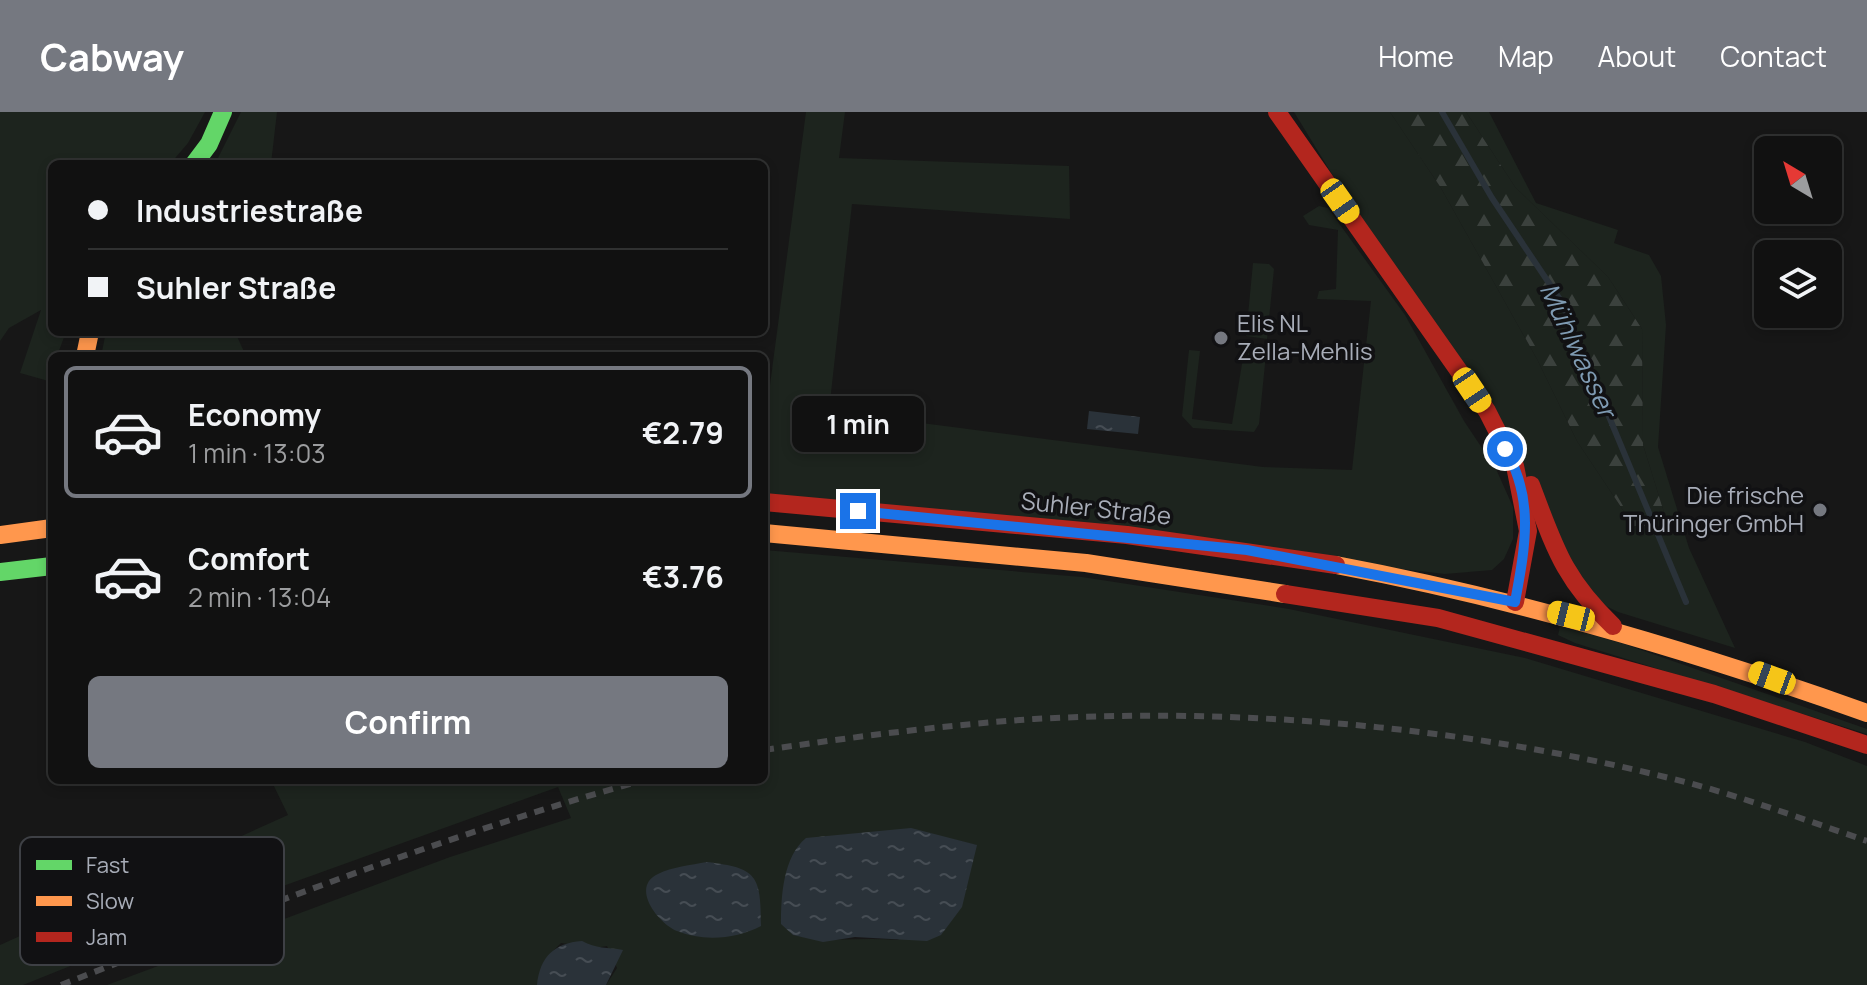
<!DOCTYPE html>
<meta charset="utf-8">
<style>
:root{--surface:#111;--page:#1e1f1f;--text:#f1f3f6;--muted:#9c9d9f;--line:#303131;--accent:#757880}
body{margin:0;font-family:Manrope,sans-serif;background:var(--page);color:var(--text);height:100vh;display:flex;flex-direction:column;font-size:30px;white-space:nowrap}
*{box-sizing:border-box;margin:0}
p{font-size:26px;color:var(--muted)}
.icon{flex:none;width:44px;height:44px;fill:none;stroke:currentColor;stroke-width:2;stroke-linecap:round;stroke-linejoin:round}
.map{position:relative;flex:1;overflow:hidden}
.sheet{position:absolute;left:48px;top:240px;width:720px;height:432px;display:flex;flex-direction:column;background:var(--surface);border-radius:12px;box-shadow:0 4px 12px #0003,0 0 0 2px var(--line)}
.sheet>*{flex:none}
.hud{position:absolute;left:48px;top:48px;width:720px;height:176px;border-radius:12px;box-shadow:0 4px 12px #0003,0 0 0 2px var(--line);display:grid;align-content:center;height:176px;padding:0 40px;background:var(--surface)}
.needle{width:52px;rotate:322deg}
.buttons{position:absolute;left:1754px;top:24px;display:grid;gap:16px}
.buttons a{display:grid;place-items:center;width:88px;height:88px;border-radius:12px;background:var(--surface);box-shadow:0 4px 12px #0003,0 0 0 2px var(--line);font-size:40px}
.end{position:absolute;width:36px;height:36px;margin:-18px;border:10px solid #1a73e8;background:#fff;box-shadow:0 0 0 4px #fff}
.from{border-radius:50%}
.bubble{position:absolute;height:56px;border-radius:12px;background:var(--surface);box-shadow:0 4px 12px #0003,0 0 0 2px var(--line);font-size:26px;font-weight:700;line-height:56px;text-align:center}
.car{position:absolute;width:24px;height:48px;margin:-24px -12px;border-radius:10px;box-shadow:0 0 6px 2px #0007;background:linear-gradient(#f5c518 24%,#345 0 40%,#f5c518 0 76%,#345 0 86%,#f5c518 0)}
.hud b{display:flex;align-items:center;gap:28px;height:76px;font-size:30px}
.hud b+b{border-top:2px solid var(--line)}
.hud i{width:20px;height:20px;background:var(--text)}
ul{padding:14px 0 0;list-style:none}
li{display:flex;align-items:center;gap:24px;height:132px;margin:0 16px 12px;padding:0 24px;border:4px solid transparent;border-radius:12px}
li div{flex:1}
li b{display:block;font-size:30px}
li em{font-style:normal;font-weight:700}
li.selected{border-color:var(--accent)}
li>.icon{width:72px;height:72px;stroke-width:1.5}
.primary-button{display:flex;gap:16px;margin-top:auto;padding:16px 40px}
.primary-button a{flex:1;height:92px;border-radius:12px;background:var(--accent);color:#fff;font-size:32px;font-weight:700;line-height:92px;text-align:center}
header{display:flex;align-items:center;gap:48px;box-sizing:border-box;height:112px;padding:0 40px;background:var(--accent);color:#fff}
header strong{font-size:38px}
nav{display:flex;gap:44px;margin-inline-start:auto;font-size:28px}
.map>svg:first-child{display:block}
.grass{fill:#1d241e;fill-rule:evenodd}
.forest{fill:url(#forest-firs)}
.water{fill:url(#water-ripples)}
.lines{fill:none;stroke-linecap:round;stroke-linejoin:round}
.stream{stroke:#2a3239;stroke-width:6}
.fast{stroke:#63d668;stroke-width:18}
.slow{stroke:#ff974d;stroke-width:18}
.jam{stroke:#b3261e;stroke-width:18}
.rail{stroke:#4b4c4f;stroke-width:6;stroke-dasharray:10 8;stroke-linecap:butt}
.route{stroke:#1a73e8;stroke-width:10}
.poi-dot{fill:#757880;stroke:#111113;stroke-width:3}
.labels{text-anchor:middle;stroke-width:7;stroke-linejoin:round;paint-order:stroke}
.poi-label{font-size:24px;fill:#a8adb8;stroke:#111113;text-anchor:start}
.street-label{font-size:24px;fill:#a8adb8;stroke:#111113}
.water-label{font-size:26px;font-style:italic;fill:#7f9bb3;stroke:#111113}
.key{fill:#111113;stroke:#3e4045;stroke-width:2}
.key-label{font-size:22px;fill:#a8adb8}
</style>
<header>
<strong>Cabway</strong>
<nav><a>Home</a><a>Map</a><a>About</a><a>Contact</a></nav>
</header>
<div class="map">
<svg width="1867" height="873" viewBox="0 0 1867 873">
<defs>
<pattern id="forest-firs" width="22" height="20" patternUnits="userSpaceOnUse" patternTransform="scale(2)"><rect width="22" height="20" fill="#1d241e"/><path d="M5 1l3.5 6h-7zM16 11l3.5 6h-7z" fill="#3b413d"/></pattern>
<pattern id="water-ripples" width="26" height="14" patternUnits="userSpaceOnUse" patternTransform="scale(2)"><rect width="26" height="14" fill="#2a3239"/><path d="M2 4q2-2 4 0t4 0M15 11q2-2 4 0t4 0" fill="none" stroke="#464d54"/></pattern>
</defs>
<rect width="100%" height="100%" fill="#171717"/>
<g class="grass">
<polygon points="0,0 205,0 188,31 170,52 52,52 52,220 66,220 57,244 52,244 52,270 20,261 41,198 9,216 0,229"/>
<polygon points="241,0 277,0 271,52 215,52"/>
<polygon points="806,0 845,0 839,46 1069,54 1070,107 852,92 829,299 1263,355 1352,358 1371,189 1317,187 1319,179 1336,177 1338,118 1309,113 1303,104 1319,94 1328,96 1405,203 1464,309 1496,357 1513,395 1513,427 1504,447 1492,458 1445,462 764,383 764,273 770,273"/>
<polygon points="1294,0 1390,0 1441,76 1537,247 1577,329 1641,425 1667,410 1643,333 1642,217 1608,165 1515,75 1466,0 1489,0 1536,91 1618,118 1614,131 1649,143 1661,164 1666,213 1658,335 1689,436 1735,536 1618,500 1592,487"/>
<polygon points="1253,151 1269,152 1274,157 1267,227 1246,224"/>
<polygon points="106,220 235,220 246,244 101,244"/>
<polygon points="1189,238 1200,239 1192,307 1232,312 1244,240 1266,242 1259,312 1254,320 1193,316 1182,304"/>
<path d="M 764,438 L 1082,465 L 1289,497 L 1525,546 L 1805,630 L 1867,654 L 1867,873 L 606,873 L 617,856 L 607,834 L 595,836 L 561,831 L 547,845 L 537,873 L 107,873 L 450,745 L 571,706 L 558,675 L 150,822 L 23,873 L 0,873 L 0,833 L 288,703 L 271,668 L 764,668 ZM 872,721 L 943,725 L 976,733 L 898,828 C 862,825 828,831 793,823 L 841,723 Z"/>
<polygon points="1560,514 1624,532 1867,617 1867,622 1575,531 1558,523"/>
</g>
<polygon class="forest" points="1390,0 1466,0 1515,75 1608,165 1642,217 1643,333 1667,410 1641,425 1577,329 1537,247 1441,76"/>
<g class="water">
<polygon points="1089,299 1140,305 1138,322 1087,317"/>
<path d="M 911,716 L 977,733 L 962,795 L 941,823 L 927,829 L 855,825 L 823,830 L 793,823 L 781,812 C 781,784 783,745 806,726 Z"/>
<path d="M 707,750 C 757,756 761,763 761,814 C 736,827 704,830 677,819 C 658,811 630,775 658,762 C 672,755 691,753 707,750 Z"/>
<path d="M 582,829 C 596,837 607,835 623,838 L 606,873 L 537,873 C 540,845 554,831 582,829 Z"/>
</g>
<g class="lines">
<polyline class="stream" points="1442,0 1492,86 1561,189 1686,490"/>
<g class="fast">
<polyline points="194,52 209,32 223,0"/>
<polyline points="0,460 52,454"/>
</g>
<g class="slow">
<polyline points="85,244 90,220"/>
<polyline points="764,421 1086,451 1285,482"/>
<polyline points="0,423 52,416"/>
<path d="M 1336,453 C 1518,487 1693,539 1867,601"/>
</g>
<g class="jam">
<polyline points="1277,0 1487,299 1515,354 1528,419 1515,490"/>
<path d="M 1531,373 C 1555,436 1563,466 1613,514"/>
<polyline points="764,390 1127,423 1336,453"/>
<polyline points="1285,482 1438,506 1714,582 1867,633"/>
</g>
<g class="rail">
<path d="M 764,638 C 854,625 944,613 1034,607 C 1253,595 1477,616 1689,671 C 1749,687 1808,709 1867,729"/>
<path d="M 61,873 C 253,798 445,723 644,668"/>
</g>
</g>
<g class="lines">
<path class="route" d="M 858,399 L 1247,438 L 1515,490 C 1525,436 1535,387 1505,337"/>
</g>
<g class="poi-dot">
<circle cx="1221" cy="226" r="8"/>
<circle cx="1820" cy="398" r="8"/>
</g>
<g class="labels">
<g class="poi-label">
<text x="1237" y="220">Elis NL<tspan x="1237" dy="28">Zella-Mehlis</tspan></text>
<text x="1804" y="392" text-anchor="end">Die frische<tspan x="1804" dy="28">Thüringer GmbH</tspan></text>
</g>
<g class="street-label">
<text transform="translate(1096 397) rotate(6)" y="8">Suhler Straße</text>
</g>
<g class="water-label">
<text transform="translate(1578 238) rotate(65)" y="9">Mühlwasser</text>
</g>
</g>
<rect x="20" y="725" width="264" height="128" rx="12" class="key"/>
<rect x="36" y="748" width="36" height="10" fill="#63d668"/>
<rect x="36" y="784" width="36" height="10" fill="#ff974d"/>
<rect x="36" y="820" width="36" height="10" fill="#b3261e"/>
<g class="key-label">
<text x="86" y="761">Fast</text>
<text x="86" y="797">Slow</text>
<text x="86" y="833">Jam</text>
</g>
</svg>
<div class="buttons">
<a><svg class="needle" viewBox="-14 -14 28 28"><path d="M0-13l5 13h-10z" fill="#e53935"/><path d="M0 13l5-13h-10z" fill="#9c9d9f"/></svg></a>
<a><svg class="icon" aria-label="layers" viewBox="0 0 24 24"><path d="M12 4l9 5-9 5-9-5zM3 14l9 5 9-5"/></svg></a>
</div>
<i class="end from" style="left:1505px;top:337px"></i>
<i class="end" style="left:858px;top:399px"></i>
<div class="bubble" style="left:792px;top:284px;width:132px">1 min</div>
<i class="car" style="left:1340px;top:89px;rotate:145deg"></i>
<i class="car" style="left:1472px;top:278px;rotate:146deg"></i>
<i class="car" style="left:1571px;top:504px;rotate:284deg"></i>
<i class="car" style="left:1772px;top:566px;rotate:290deg"></i>
<div class="hud">
<b><i class="from"></i>Industriestraße</b>
<b><i></i>Suhler Straße</b>
</div>
<section class="sheet">
<ul>
<li class="selected"><svg class="icon" aria-label="car" viewBox="0 0 24 24"><path d="M5 17H2v-5l4-1 3-4h7l3 4 3 1v5h-3M9 17h6M6 11h13"/><circle cx="7" cy="17" r="2"/><circle cx="17" cy="17" r="2"/></svg><div><b>Economy</b><p>1 min · 13:03</p></div><em>€2.79</em></li>
<li><svg class="icon" aria-label="car" viewBox="0 0 24 24"><path d="M5 17H2v-5l4-1 3-4h7l3 4 3 1v5h-3M9 17h6M6 11h13"/><circle cx="7" cy="17" r="2"/><circle cx="17" cy="17" r="2"/></svg><div><b>Comfort</b><p>2 min · 13:04</p></div><em>€3.76</em></li>
</ul>
<div class="primary-button"><a>Confirm</a></div>
</section>
</div>
